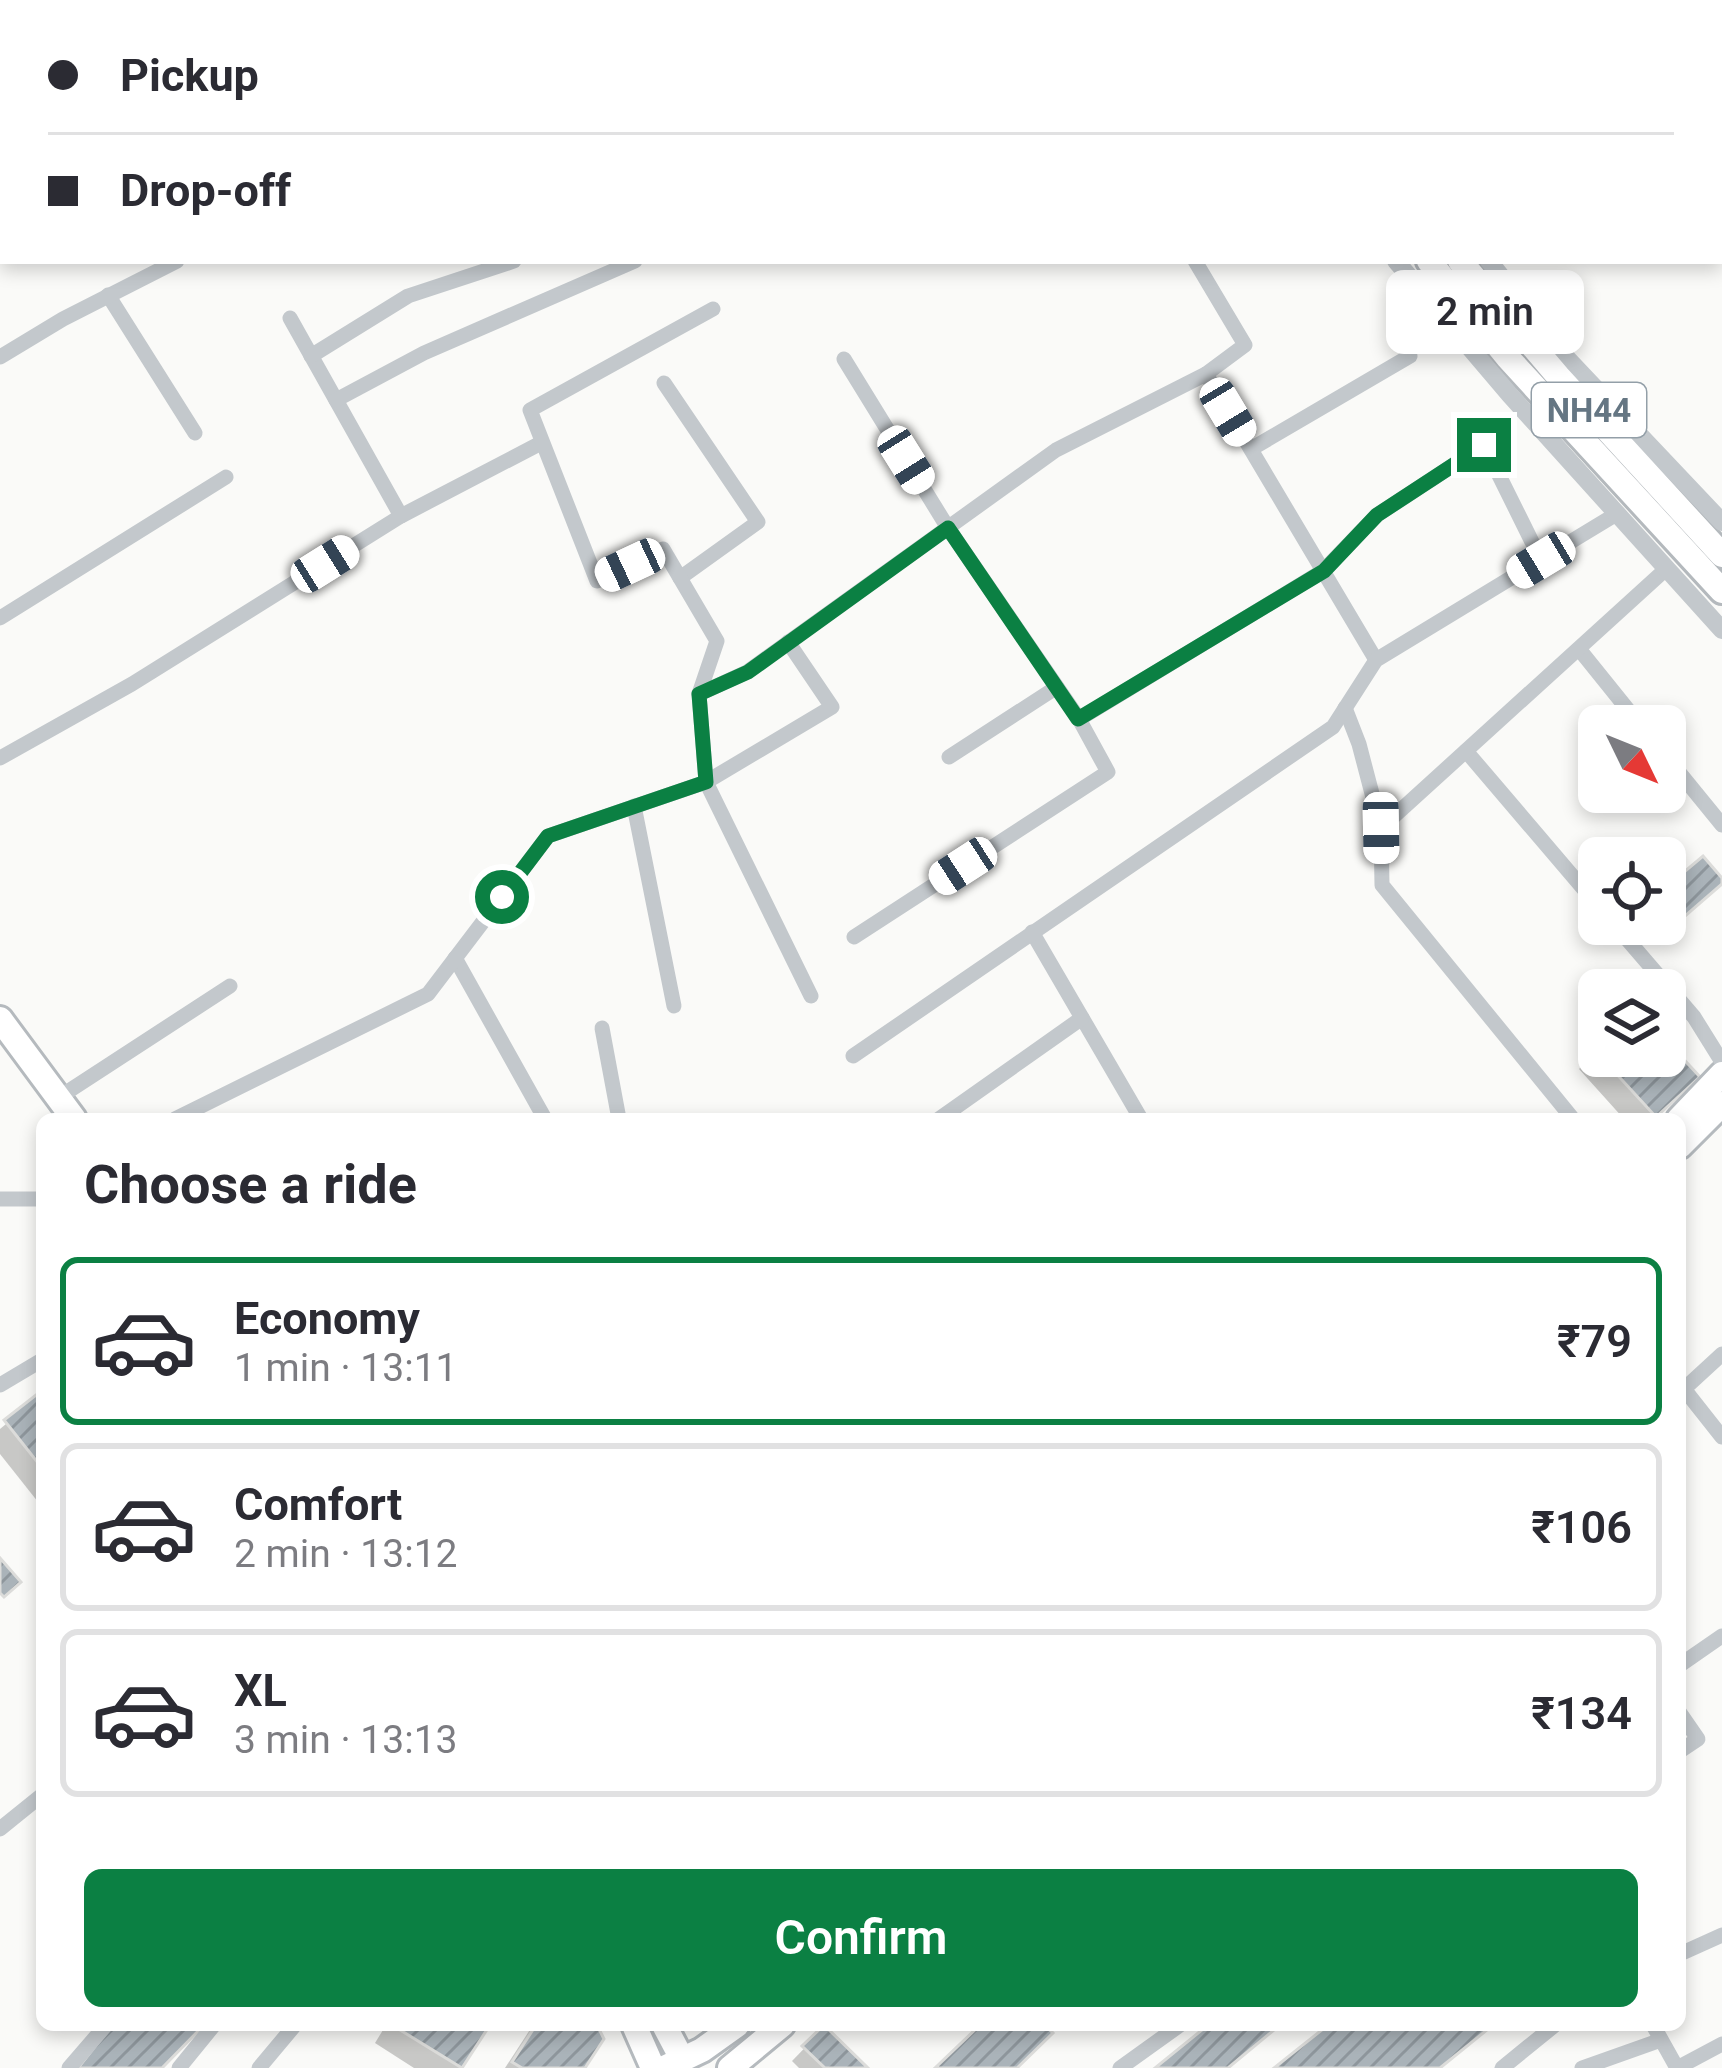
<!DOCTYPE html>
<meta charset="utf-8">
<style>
:root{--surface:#fff;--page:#f7f7f7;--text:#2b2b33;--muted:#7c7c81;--line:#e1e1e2;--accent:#0b8043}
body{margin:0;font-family:Roboto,sans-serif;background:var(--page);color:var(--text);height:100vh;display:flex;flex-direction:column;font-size:45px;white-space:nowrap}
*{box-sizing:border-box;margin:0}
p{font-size:39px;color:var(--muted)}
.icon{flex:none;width:66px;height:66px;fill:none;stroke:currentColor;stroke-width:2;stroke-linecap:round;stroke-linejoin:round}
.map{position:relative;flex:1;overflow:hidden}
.sheet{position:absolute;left:36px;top:1113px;width:1650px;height:918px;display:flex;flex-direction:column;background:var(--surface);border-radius:18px;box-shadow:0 6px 18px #0003}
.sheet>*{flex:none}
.guide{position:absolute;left:0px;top:0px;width:1722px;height:264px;box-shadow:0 6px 18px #0003;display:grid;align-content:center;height:264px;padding:0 48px;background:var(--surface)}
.needle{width:78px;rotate:133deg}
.buttons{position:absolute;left:1578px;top:705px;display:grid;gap:24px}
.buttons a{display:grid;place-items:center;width:108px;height:108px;border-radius:18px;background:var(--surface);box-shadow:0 6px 18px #0003;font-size:60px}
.end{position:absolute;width:54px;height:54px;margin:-27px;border:15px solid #0b8043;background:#fff;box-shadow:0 0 0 6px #fff}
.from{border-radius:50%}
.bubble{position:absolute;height:84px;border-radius:18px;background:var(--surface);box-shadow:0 6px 18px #0003;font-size:39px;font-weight:600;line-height:84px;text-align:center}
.car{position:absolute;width:36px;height:72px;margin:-36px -18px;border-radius:15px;box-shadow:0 0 9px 3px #0007;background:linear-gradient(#fff 24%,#345 0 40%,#fff 0 76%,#345 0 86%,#fff 0)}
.guide b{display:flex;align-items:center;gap:42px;height:114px;font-size:45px}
.guide b+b{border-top:3px solid var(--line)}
.guide i{width:30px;height:30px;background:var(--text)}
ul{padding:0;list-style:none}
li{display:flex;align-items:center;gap:36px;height:168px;margin:0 24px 18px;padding:0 24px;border:6px solid var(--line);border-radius:18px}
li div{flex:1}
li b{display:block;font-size:45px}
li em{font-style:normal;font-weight:600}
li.selected{border-color:var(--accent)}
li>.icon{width:108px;height:108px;stroke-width:1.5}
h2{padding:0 48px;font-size:54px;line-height:144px}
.primary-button{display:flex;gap:24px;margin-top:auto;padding:24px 48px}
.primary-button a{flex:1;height:138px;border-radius:18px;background:var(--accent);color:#fff;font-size:48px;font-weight:600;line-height:138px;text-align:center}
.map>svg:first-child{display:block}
.shadow{fill:#0003}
.building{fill:url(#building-hatch);stroke:#dcdcda;stroke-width:3}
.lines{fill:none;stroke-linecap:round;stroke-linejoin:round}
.primary-casing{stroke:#b5babe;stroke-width:30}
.trunk-casing{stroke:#b4b9bd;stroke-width:30}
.minor{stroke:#c3c8cc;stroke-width:15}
.tertiary{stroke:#c3c8cc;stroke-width:18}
.primary{stroke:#fff;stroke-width:24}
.trunk{stroke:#fff;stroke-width:24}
.route{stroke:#0b8043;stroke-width:15}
.labels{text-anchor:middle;stroke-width:12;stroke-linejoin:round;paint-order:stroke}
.shield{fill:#fff;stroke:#939fa8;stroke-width:3}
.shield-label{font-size:33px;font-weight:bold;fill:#657683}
</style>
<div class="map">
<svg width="1722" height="2068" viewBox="0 0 1722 2068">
<defs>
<pattern id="building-hatch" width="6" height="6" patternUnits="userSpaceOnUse" patternTransform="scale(3)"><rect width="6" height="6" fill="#aab3b9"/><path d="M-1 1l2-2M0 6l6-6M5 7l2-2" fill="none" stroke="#8e969c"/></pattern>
</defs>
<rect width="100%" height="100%" fill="#fafaf8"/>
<g class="shadow">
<polygon points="1665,892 1709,894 1669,927 1665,922"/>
<polygon points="1665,1044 1678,1095 1651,1119 1624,1119 1579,1069 1599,1049 1599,1056 1665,1056"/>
<polygon points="36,1399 42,1407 42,1507 0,1454 0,1429"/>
<polygon points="386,2025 487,2025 459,2068 414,2068 375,2043"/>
<polygon points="533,2025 594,2025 581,2068 505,2068"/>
<polygon points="823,2029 864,2068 799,2068 792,2061"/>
</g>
<g class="building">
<polygon points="1703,856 1722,878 1722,884 1684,917 1665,895 1665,888"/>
<polygon points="1665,1039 1700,1077 1656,1117 1600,1056 1665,1056"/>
<polygon points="36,1395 42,1402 42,1468 4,1420"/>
<polygon points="0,1558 21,1582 4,1597 0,1593"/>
<polygon points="112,2025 204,2025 162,2068 78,2068"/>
<polygon points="392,2025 490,2025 462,2068"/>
<polygon points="536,2025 597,2025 604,2039 585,2068 522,2068 512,2062"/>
<polygon points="824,2025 868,2068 825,2068 802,2046"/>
<polygon points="980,2025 1045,2025 1053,2033 1017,2068 935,2068"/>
<polygon points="1208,2025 1280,2025 1228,2068 1155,2068"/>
<polygon points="1328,2025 1493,2025 1440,2068 1274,2068"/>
</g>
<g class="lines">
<defs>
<g id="primary">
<polyline points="0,1019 74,1119"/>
<polyline points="1679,1119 1722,1074"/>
<polyline points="1680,1146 1722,1104"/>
<polyline points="634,2025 653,2068"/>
<polyline points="664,2025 682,2059"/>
<polyline points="664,2068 702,2050 737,2025"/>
<polyline points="730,2068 782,2025"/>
</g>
<g id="trunk">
<polyline points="1264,0 1266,3"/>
<polyline points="1293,0 1294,3"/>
<polyline points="1429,261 1508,358 1722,591"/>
<polyline points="1460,261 1558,376 1722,555"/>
</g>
</defs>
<use href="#primary" class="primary-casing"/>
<use href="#trunk" class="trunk-casing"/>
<g class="minor">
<polyline points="81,0 82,3"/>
<polyline points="173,3 174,0"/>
<polyline points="1705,3 1709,0"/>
<polyline points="1195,261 1245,345 1206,374"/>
<polyline points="108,295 195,433"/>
<polyline points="290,318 401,516"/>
<polyline points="311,356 408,296 514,261"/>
<polyline points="0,357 63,319 177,261"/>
<polyline points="844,359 948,528 1079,719 1323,571 1377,515 1484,445 1541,560"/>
<polyline points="664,383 758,522 680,578"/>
<polyline points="336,400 424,353 635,261"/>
<polyline points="1251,449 1410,356"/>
<polyline points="0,618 226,477"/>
<polyline points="788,642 832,707 706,782 811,996"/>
<polyline points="1579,649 1641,726"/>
<polyline points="699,694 747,672 1056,450 1206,374 1376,660"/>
<polyline points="1345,708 1359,744 1381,828"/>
<polyline points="1466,751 1599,907"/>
<polyline points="1665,755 1722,825"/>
<polyline points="949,757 1057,687"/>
<polyline points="0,758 132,684 401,516 541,443"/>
<polyline points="634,806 674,1006"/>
<polyline points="1614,924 1694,1017 1722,1062"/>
<polyline points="1032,932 1141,1119"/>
<polyline points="854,937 1108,772 1079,719"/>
<polyline points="455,958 545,1119"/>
<polyline points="602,1028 619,1119"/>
<polyline points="853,1056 1333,727 1376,660 1618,513"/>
<polyline points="58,1098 230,986"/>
<polyline points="175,1119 428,994 548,836 706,782 699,694 717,641 663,549 597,581 530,410 713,309"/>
<polyline points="939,1119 1082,1018"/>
<polyline points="1573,1119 1382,885 1381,828 1666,569"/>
<polyline points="0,1199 42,1199"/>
<polyline points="1722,1354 1684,1389 1722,1437"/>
<polyline points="0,1385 42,1360"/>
<polyline points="1680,1665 1722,1636"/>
<polyline points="1680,1713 1698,1739 1680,1751"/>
<polyline points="0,1829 42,1795"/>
<polyline points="1680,1954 1722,1935"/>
<polyline points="1653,2025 1677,2068"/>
<polyline points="69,2068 106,2025"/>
<polyline points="179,2068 214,2025"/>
<polyline points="259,2068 295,2025"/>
<polyline points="1120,2068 1180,2025"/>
<polyline points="1502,2068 1555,2025"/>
<polyline points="1582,2068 1661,2040"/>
<polyline points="1677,2068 1722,2044"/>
</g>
<g class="tertiary">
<polyline points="1237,0 1239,3"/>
<polyline points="1320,0 1322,3"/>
<polyline points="1396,261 1509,394 1722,630"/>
<polyline points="1489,261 1561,352 1722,522"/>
</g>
<use href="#primary" class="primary"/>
<use href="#trunk" class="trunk"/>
</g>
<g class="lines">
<polyline class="route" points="502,897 548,836 706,782 699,694 748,672 948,528 1078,719 1324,571 1377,515 1484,445"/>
</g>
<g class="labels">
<rect class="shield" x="1532" y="383" width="114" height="54" rx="9"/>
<g class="shield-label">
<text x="1589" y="422">NH44</text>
</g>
</g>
</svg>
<div class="buttons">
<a><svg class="needle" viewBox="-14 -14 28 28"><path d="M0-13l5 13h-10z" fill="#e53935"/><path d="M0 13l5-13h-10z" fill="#7c7c81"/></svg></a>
<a><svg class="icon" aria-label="locate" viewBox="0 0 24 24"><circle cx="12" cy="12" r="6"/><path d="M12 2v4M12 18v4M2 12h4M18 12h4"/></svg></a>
<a><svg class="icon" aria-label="layers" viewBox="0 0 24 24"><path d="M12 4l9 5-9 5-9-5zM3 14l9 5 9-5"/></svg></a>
</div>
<i class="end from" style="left:502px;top:897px"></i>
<i class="end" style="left:1484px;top:445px"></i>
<div class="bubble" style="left:1386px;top:270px;width:198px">2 min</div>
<i class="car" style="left:1228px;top:412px;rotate:149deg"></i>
<i class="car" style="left:906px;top:460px;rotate:148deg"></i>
<i class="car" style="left:1541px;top:560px;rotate:239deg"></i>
<i class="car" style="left:325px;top:564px;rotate:58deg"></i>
<i class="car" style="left:630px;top:565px;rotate:245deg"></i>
<i class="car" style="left:1381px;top:828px;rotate:179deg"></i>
<i class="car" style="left:963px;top:866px;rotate:237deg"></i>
<div class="guide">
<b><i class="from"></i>Pickup</b>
<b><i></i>Drop-off</b>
</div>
<section class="sheet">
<h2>Choose a ride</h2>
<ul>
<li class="selected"><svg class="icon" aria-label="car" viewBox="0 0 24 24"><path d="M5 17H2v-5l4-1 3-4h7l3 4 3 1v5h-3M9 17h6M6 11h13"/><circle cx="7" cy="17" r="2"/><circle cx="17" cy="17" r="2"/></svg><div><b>Economy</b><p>1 min · 13:11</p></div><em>₹79</em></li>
<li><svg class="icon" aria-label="car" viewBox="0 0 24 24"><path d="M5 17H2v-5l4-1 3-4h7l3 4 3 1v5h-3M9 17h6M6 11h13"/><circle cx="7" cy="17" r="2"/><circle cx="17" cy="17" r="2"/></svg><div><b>Comfort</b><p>2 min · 13:12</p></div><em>₹106</em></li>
<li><svg class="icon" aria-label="car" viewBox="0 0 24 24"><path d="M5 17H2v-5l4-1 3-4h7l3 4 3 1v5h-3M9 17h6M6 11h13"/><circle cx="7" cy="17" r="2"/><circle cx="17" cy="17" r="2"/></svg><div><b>XL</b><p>3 min · 13:13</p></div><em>₹134</em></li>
</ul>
<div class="primary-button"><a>Confirm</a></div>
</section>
</div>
